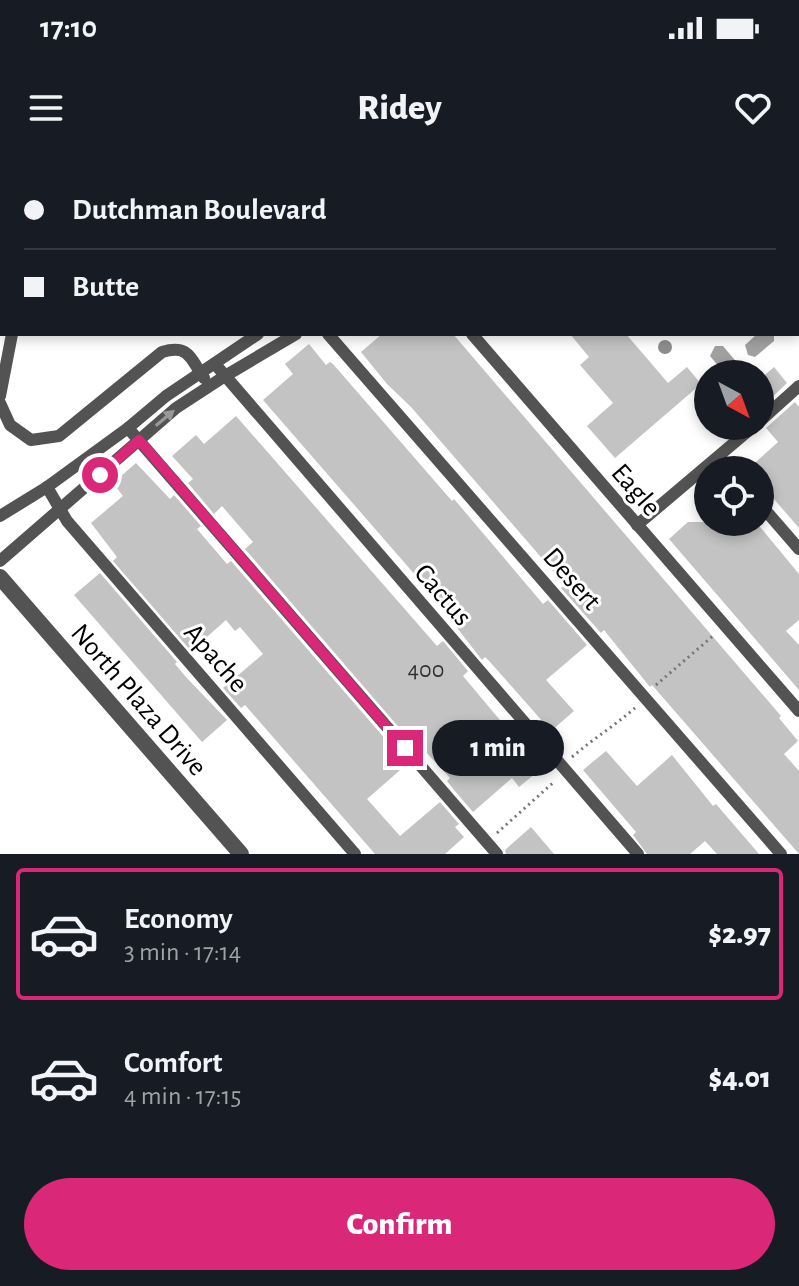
<!DOCTYPE html>
<meta charset="utf-8">
<style>
:root{--surface:#171b24;--page:#242831;--text:#f1f3f6;--muted:#9ea1a6;--line:#363941;--accent:#db2777}
body{margin:0;font-family:"Alegreya Sans",sans-serif;background:var(--page);color:var(--text);height:100vh;display:flex;flex-direction:column;font-size:30px;white-space:nowrap}
*{box-sizing:border-box;margin:0}
p{font-size:26px;color:var(--muted)}
.icon{flex:none;width:44px;height:44px;fill:none;stroke:currentColor;stroke-width:2;stroke-linecap:round;stroke-linejoin:round}
.map{position:relative;height:694px;overflow:hidden}
.side{display:flex;flex-direction:column;background:var(--surface);flex:1}
.side>*{flex:none}
.banner{position:absolute;left:0px;top:0px;width:800px;height:176px;box-shadow:0 4px 12px #0003;display:grid;align-content:center;height:176px;padding:0 24px;background:var(--surface)}
.needle{width:52px;rotate:139deg}
.buttons{position:absolute;left:694px;top:200px;display:grid;gap:16px}
.buttons a{display:grid;place-items:center;width:80px;height:80px;border-radius:50%;background:var(--surface);box-shadow:0 4px 12px #0003;font-size:40px}
.end{position:absolute;width:36px;height:36px;margin:-18px;border:10px solid #db2777;background:#fff;box-shadow:0 0 0 4px #fff}
.from{border-radius:50%}
.bubble{position:absolute;height:56px;border-radius:28px;background:var(--surface);box-shadow:0 4px 12px #0003;font-size:26px;font-weight:800;line-height:56px;text-align:center}
.banner b{display:flex;align-items:center;gap:28px;height:76px;font-size:30px}
.banner b+b{border-top:2px solid var(--line)}
.banner i{width:20px;height:20px;background:var(--text)}
ul{padding:14px 0 0;list-style:none}
li{display:flex;align-items:center;gap:24px;height:132px;margin:0 16px 12px;padding:0 8px;border:4px solid transparent;border-radius:8px}
li div{flex:1}
li b{display:block;font-size:30px}
li em{font-style:normal;font-weight:800}
li.current{border-color:var(--accent)}
li>.icon{width:72px;height:72px;stroke-width:1.5}
.primary-button{display:flex;gap:16px;margin-top:auto;padding:16px 24px}
.primary-button a{flex:1;height:92px;border-radius:48px;background:var(--accent);color:#fff;font-size:32px;font-weight:800;line-height:92px;text-align:center}
.status{display:flex;justify-content:space-between;align-items:center;height:56px;padding:0 40px;background:var(--surface);direction:ltr}
.status svg{height:22px;fill:currentColor}
header{display:flex;justify-content:space-between;align-items:center;height:104px;padding:0 24px;background:var(--surface);font-size:36px;font-weight:800}
.map>svg:first-child{display:block}
.water{fill:#a1a1a1}
.building{fill:#c3c3c3}
.lines{fill:none;stroke-linecap:round;stroke-linejoin:round}
.path{stroke:#757575;stroke-width:3;stroke-dasharray:2 4;stroke-linecap:butt}
.lane{stroke:#535353;stroke-width:12}
.street{stroke:#535353;stroke-width:16}
.tree{fill:#8e8e8e}
.oneway{fill:#989898}
.route{stroke:#db2777;stroke-width:10}
.labels{text-anchor:middle;stroke-width:6;stroke-linejoin:round;paint-order:stroke}
.number-label{font-size:24px;fill:#313131}
.street-label{font-size:28px;fill:#000;stroke:#fff}
</style>
<div class="status"><b>17:10</b><svg viewBox="0 0 49 12"><path d="M0 12V9h3v3zM5 12V6h3v6zM10 12V3h3v9zM15 12V0h3v12zM26 1h20v11H26zM47 4h2v5h-2z"/></svg></div>
<header><svg class="icon" aria-label="menu" viewBox="0 0 24 24"><path d="M4 6h16M4 12h16M4 18h16"/></svg>Ridey<svg class="icon" aria-label="heart" viewBox="0 0 24 24"><path d="M12 20l-8-8c-3-5 5-10 8-4 3-6 11-1 8 4z"/></svg></header>
<div class="map">
<svg width="799" height="694" viewBox="0 0 799 694">
<rect width="100%" height="100%" fill="#fff"/>
<g class="water">
<polygon points="757,174 774,174 774,181 755,197 748,195 745,185"/>
<polygon points="715,186 723,186 739,205 735,214 725,214 710,196"/>
</g>
<g class="building">
<polygon points="382,174 453,174 781,556 779,558 798,581 784,594 799,611 799,694 652,525 650,527 604,470 601,473 561,428 565,425 411,247 387,224 361,192"/>
<polygon points="570,174 626,174 668,223 687,207 701,224 615,298 587,266 613,243 580,205 589,197"/>
<polygon points="309,184 326,205 330,202 333,204 452,341 454,339 543,444 548,440 587,485 546,520 574,551 551,571 490,502 485,497 482,500 423,424 263,240 293,214 285,204"/>
<polygon points="774,207 787,223 760,249 760,219"/>
<polygon points="795,242 799,247 799,368 760,323 760,310 747,310 778,282 766,268"/>
<polygon points="236,256 437,486 443,481 468,511 463,516 541,609 519,627 512,618 473,652 454,630 447,621 450,618 424,590 421,593 245,389 253,382 222,346 214,354 188,323 193,319 172,296 196,275 204,284"/>
<polygon points="136,303 170,339 174,335 201,366 197,369 227,404 231,401 407,604 367,639 400,676 440,642 459,664 455,667 464,677 445,694 375,694 245,545 241,548 223,528 263,494 240,467 235,471 226,460 191,491 113,401 117,397 91,363 123,336 113,323"/>
<polygon points="688,362 756,362 799,414 799,460 786,471 799,485 799,530 669,379"/>
<polygon points="100,413 177,502 175,504 185,516 227,560 202,582 74,435"/>
<polygon points="606,591 637,626 672,595 713,646 716,644 759,694 717,694 705,681 690,694 647,694 633,675 636,672 583,610"/>
<polygon points="531,667 554,694 506,694 505,690"/>
</g>
<g class="lines">
<g class="path">
<polyline points="656,525 714,475"/>
<path d="M 572,597 C 593,579 614,566 635,548"/>
<polyline points="497,673 554,622"/>
</g>
<g class="lane">
<polyline points="265,0 267,2"/>
<polyline points="416,0 418,2"/>
<polyline points="569,0 570,2"/>
<polyline points="721,0 722,2"/>
<polyline points="30,2 32,0"/>
<polyline points="146,2 148,0"/>
<polyline points="798,7 799,6"/>
<polyline points="798,65 799,67"/>
<polyline points="328,174 781,694"/>
<polyline points="472,174 799,551"/>
<polyline points="215,204 638,694"/>
<polyline points="0,236 12,174"/>
<path d="M 0,243 L 10,265 L 31,280 L 59,276 L 162,192 C 189,184 190,198 204,218"/>
<polyline points="760,261 799,226"/>
<polyline points="128,268 497,694"/>
<polyline points="719,297 730,310"/>
<polyline points="47,327 67,361 355,694"/>
<polyline points="760,344 799,389"/>
<polyline points="0,356 47,327 128,268 166,236 258,174"/>
<polyline points="637,365 754,266"/>
<polyline points="0,401 176,248 225,216 296,174"/>
</g>
<polyline class="street" points="0,417 241,694"/>
</g>
<circle class="tree" cx="665" cy="187" r="7"/>
<defs><path id="oneway-solid" d="M-6-.8H1V-3.2L6.5 0L1 3.2V.8H-6Z" transform="scale(2)"/></defs>
<use class="oneway" href="#oneway-solid" transform="translate(165 258) rotate(-40)"/>
<g class="lines">
<polyline class="route" points="100,315 139,280 405,588"/>
</g>
<g class="labels">
<g class="number-label">
<text x="426" y="517">400</text>
</g>
<g class="street-label">
<text transform="translate(637 329) rotate(49)" y="10">Eagle</text>
<text transform="translate(573 418) rotate(49)" y="10">Desert</text>
<text transform="translate(444 434) rotate(49)" y="10">Cactus</text>
<text transform="translate(217 497) rotate(49)" y="10">Apache</text>
<text transform="translate(140 539) rotate(49)" y="10">North Plaza Drive</text>
</g>
</g>
</svg>
<div class="buttons">
<a><svg class="needle" viewBox="-14 -14 28 28"><path d="M0-13l5 13h-10z" fill="#e53935"/><path d="M0 13l5-13h-10z" fill="#9ea1a6"/></svg></a>
<a><svg class="icon" aria-label="locate" viewBox="0 0 24 24"><circle cx="12" cy="12" r="6"/><path d="M12 2v4M12 18v4M2 12h4M18 12h4"/></svg></a>
</div>
<i class="end from" style="left:100px;top:315px"></i>
<i class="end" style="left:405px;top:588px"></i>
<div class="bubble" style="left:432px;top:560px;width:132px">1 min</div>
<div class="banner">
<b><i class="from"></i>Dutchman Boulevard</b>
<b><i></i>Butte</b>
</div>
</div>
<section class="side">
<ul>
<li class="current"><svg class="icon" aria-label="car" viewBox="0 0 24 24"><path d="M5 17H2v-5l4-1 3-4h7l3 4 3 1v5h-3M9 17h6M6 11h13"/><circle cx="7" cy="17" r="2"/><circle cx="17" cy="17" r="2"/></svg><div><b>Economy</b><p>3 min · 17:14</p></div><em>$2.97</em></li>
<li><svg class="icon" aria-label="car" viewBox="0 0 24 24"><path d="M5 17H2v-5l4-1 3-4h7l3 4 3 1v5h-3M9 17h6M6 11h13"/><circle cx="7" cy="17" r="2"/><circle cx="17" cy="17" r="2"/></svg><div><b>Comfort</b><p>4 min · 17:15</p></div><em>$4.01</em></li>
</ul>
<div class="primary-button"><a>Confirm</a></div>
</section>
